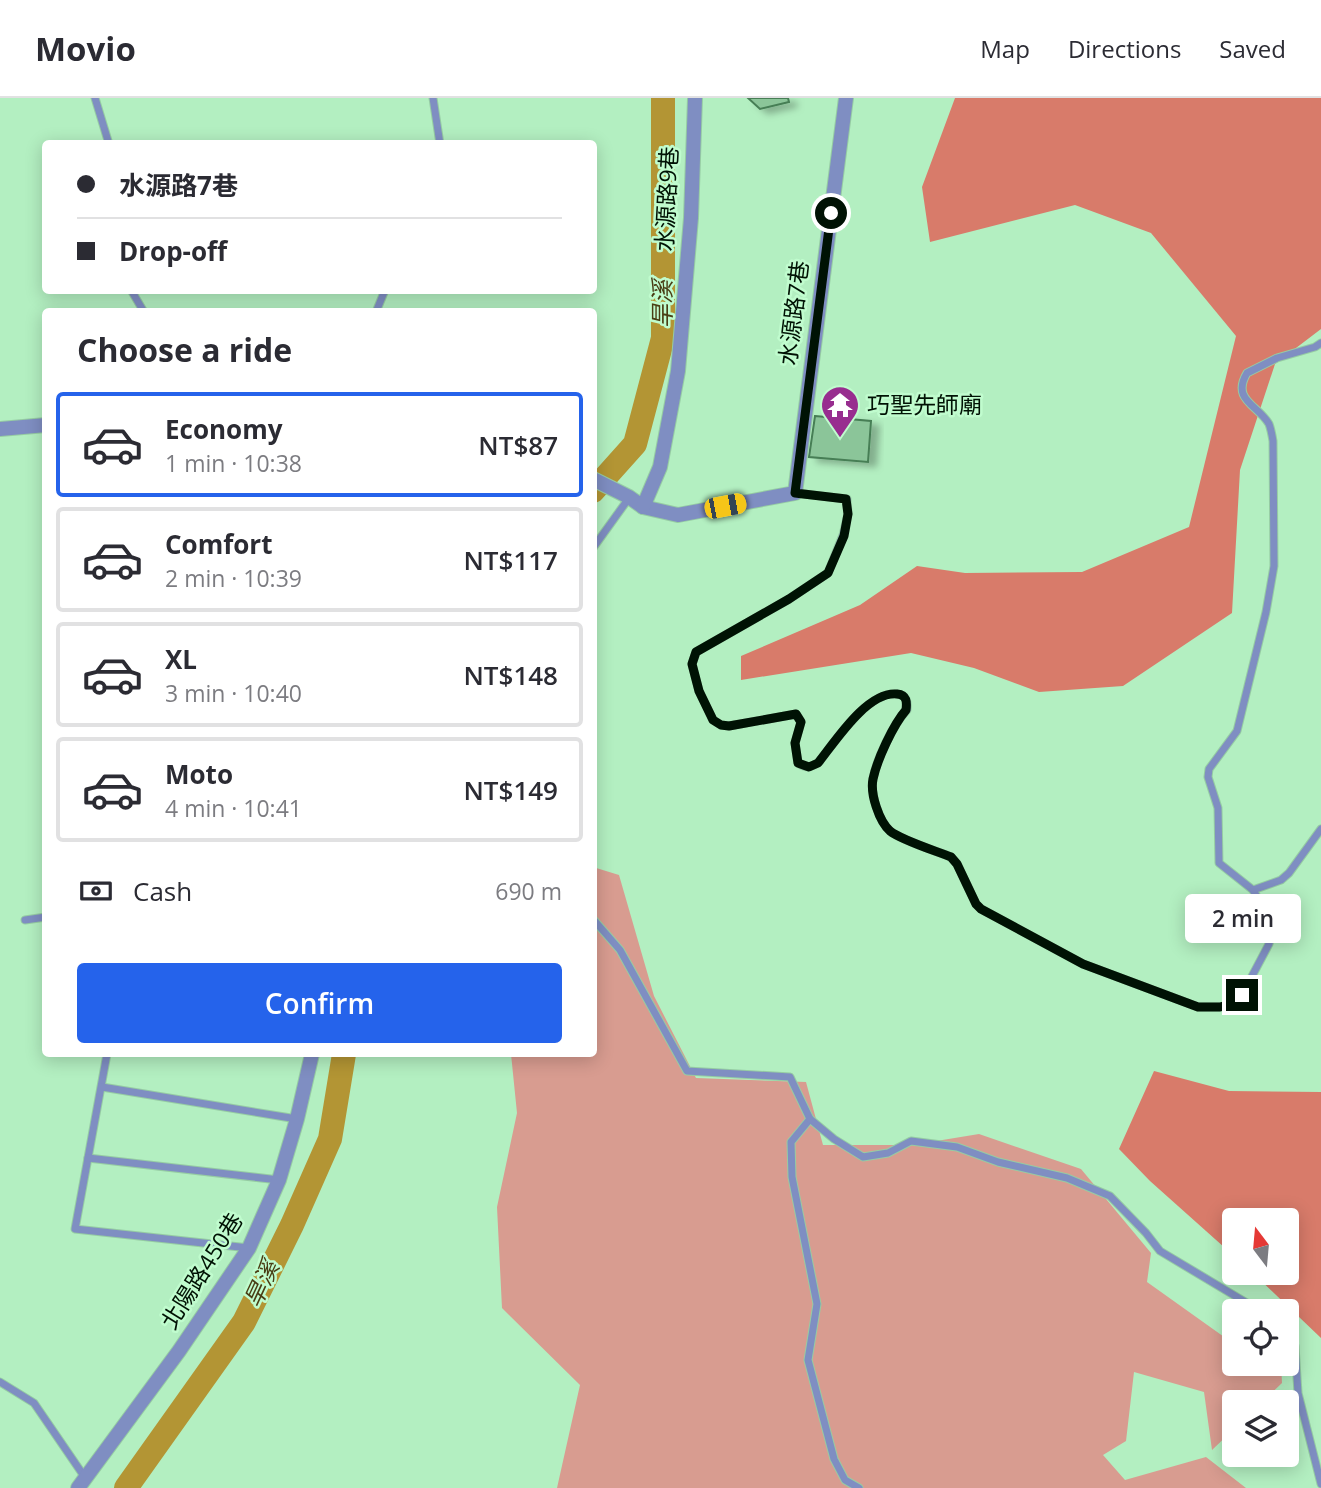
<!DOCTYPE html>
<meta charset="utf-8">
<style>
:root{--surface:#fff;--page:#f2f2f3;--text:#2b2b33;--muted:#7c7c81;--line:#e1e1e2;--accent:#2563eb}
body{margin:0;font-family:"Open Sans","Noto Sans TC",sans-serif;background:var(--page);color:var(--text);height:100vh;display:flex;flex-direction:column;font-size:26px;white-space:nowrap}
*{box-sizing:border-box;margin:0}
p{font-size:23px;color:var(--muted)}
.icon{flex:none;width:38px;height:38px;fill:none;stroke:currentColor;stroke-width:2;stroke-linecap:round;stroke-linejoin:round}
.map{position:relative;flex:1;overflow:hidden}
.sheet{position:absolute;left:42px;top:210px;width:555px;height:749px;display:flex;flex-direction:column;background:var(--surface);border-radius:7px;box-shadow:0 4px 18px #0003}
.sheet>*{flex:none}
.top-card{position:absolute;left:42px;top:42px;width:555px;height:154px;border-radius:7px;box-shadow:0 4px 18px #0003;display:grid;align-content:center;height:154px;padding:0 35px;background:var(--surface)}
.needle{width:46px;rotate:344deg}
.controls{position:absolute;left:1222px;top:1110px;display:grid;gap:14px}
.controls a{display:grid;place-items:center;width:77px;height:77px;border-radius:7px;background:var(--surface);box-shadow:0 4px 18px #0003;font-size:35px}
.end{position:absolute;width:32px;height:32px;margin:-16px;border:9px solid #001204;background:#fff;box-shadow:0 0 0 4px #fff}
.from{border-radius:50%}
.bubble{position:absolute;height:49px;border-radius:7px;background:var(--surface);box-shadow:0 4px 18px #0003;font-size:23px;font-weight:600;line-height:49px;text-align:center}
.car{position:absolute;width:21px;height:42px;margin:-21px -10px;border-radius:9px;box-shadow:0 0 5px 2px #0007;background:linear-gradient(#f5c518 24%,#345 0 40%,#f5c518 0 76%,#345 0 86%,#f5c518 0)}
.top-card b{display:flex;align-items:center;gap:24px;height:66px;font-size:26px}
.top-card b+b{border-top:2px solid var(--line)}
.top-card i{width:18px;height:18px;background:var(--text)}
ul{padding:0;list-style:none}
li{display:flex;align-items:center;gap:21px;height:105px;margin:0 14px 10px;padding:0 21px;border:4px solid var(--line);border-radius:7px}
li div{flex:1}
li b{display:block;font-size:26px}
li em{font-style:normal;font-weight:600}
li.current{border-color:var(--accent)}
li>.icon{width:63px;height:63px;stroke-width:1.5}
h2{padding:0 35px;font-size:32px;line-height:84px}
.pay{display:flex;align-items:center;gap:18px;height:77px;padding:0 35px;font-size:26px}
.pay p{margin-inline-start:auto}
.button{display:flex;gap:14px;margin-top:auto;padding:14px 35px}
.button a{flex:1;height:80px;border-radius:7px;background:var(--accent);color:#fff;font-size:28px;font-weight:600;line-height:80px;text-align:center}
header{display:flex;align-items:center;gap:42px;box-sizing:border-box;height:98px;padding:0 35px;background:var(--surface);border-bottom:2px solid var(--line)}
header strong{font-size:33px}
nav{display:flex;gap:38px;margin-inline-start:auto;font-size:24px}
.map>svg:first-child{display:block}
.green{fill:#d89c90}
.forest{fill:#d87b6a}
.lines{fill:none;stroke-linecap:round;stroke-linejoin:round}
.river{stroke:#b39534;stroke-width:24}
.building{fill:#8bc599;stroke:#467e55;stroke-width:2;filter:url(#shadow)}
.lane-casing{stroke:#96cca3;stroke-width:9}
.street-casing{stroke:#96cca3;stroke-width:16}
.lane{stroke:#7f8ec2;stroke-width:7}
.street{stroke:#7f8ec2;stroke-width:14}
.route{stroke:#001204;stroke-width:9}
.labels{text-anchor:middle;stroke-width:5;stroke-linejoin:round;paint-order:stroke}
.street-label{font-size:23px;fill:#001204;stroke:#c0fcce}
.poi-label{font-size:23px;fill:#001204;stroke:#c0fcce;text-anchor:start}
.water-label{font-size:24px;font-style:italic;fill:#493d14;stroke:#c0fcce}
</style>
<header>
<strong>Movio</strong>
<nav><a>Map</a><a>Directions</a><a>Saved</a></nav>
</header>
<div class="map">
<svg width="1321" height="1390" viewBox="0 0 1321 1390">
<defs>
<filter id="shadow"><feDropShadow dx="8" dy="4.5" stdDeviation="3.5" flood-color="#0004"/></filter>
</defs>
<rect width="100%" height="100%" fill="#b3efc1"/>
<polygon class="green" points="593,769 619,777 654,898 696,980 806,984 823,1047 912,1047 979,1036 1081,1071 1151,1155 1147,1184 1234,1246 1234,1265 1281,1265 1282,1285 1262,1304 1234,1304 1234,1331 1212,1352 1204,1294 1134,1274 1126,1343 1103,1357 1125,1382 1206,1359 1246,1390 557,1390 580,1287 502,1210 497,1109 517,1015 511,956 593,956"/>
<g class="forest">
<polygon points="955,0 1321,0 1321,231 1275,266 1240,372 1232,515 1123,588 1039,594 974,570 911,555 741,582 741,558 860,507 917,468 965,475 1082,474 1189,429 1236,238 1151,135 1075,107 930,144 922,89"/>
<polygon points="1154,973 1229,993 1321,994 1321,1240 1252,1174 1286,1174 1286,1122 1234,1122 1234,1158 1150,1083 1119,1051"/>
</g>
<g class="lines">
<g class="river">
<polyline points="593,393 635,346 663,240 663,0"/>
<polyline points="126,1390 244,1224 292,1127 330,1041 344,956"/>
</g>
</g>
<g class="building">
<polygon points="748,0 788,0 789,4 760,11"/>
<polygon points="815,318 871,323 868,364 809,359"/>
</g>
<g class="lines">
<defs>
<g id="lane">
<polyline points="95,0 109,46"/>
<polyline points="433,0 440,46"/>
<polyline points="131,192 144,214"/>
<polyline points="376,214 385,192"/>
<path d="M 795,395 L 847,401 L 848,416 L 843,437 L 828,475 L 789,501 L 696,554 L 692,566 L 699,593 L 713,622 L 721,627 L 729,628 L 796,616 L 801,624 L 795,645 L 798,665 C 806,671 810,669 818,665 C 835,644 867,593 897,596 C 907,597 908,604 907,612 C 893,626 876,663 873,681 C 870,696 879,723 890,733 C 900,742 936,753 951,759 L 957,766 L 976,806 L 981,811 L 1083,866 L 1198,909 L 1220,909 L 1231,906 L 1242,897 L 1269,846 L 1272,832 L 1267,816 L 1253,792 L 1219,765 L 1218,710 L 1208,679 L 1209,671 L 1237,633 L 1266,514 L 1274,468 L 1273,343 C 1272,337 1271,331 1269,326 C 1258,307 1231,302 1247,275 L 1277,260 L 1315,249 L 1321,245"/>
<polyline points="593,450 629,400"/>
<polyline points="1253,792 1281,782 1289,775 1321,731"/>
<polyline points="593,821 620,852 687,973 790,979 810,1021 791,1044 792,1079 817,1206 808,1262 834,1361 845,1382 859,1390"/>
<polyline points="25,822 46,819"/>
<polyline points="107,956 75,1131 249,1150"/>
<polyline points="102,989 297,1021"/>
<polyline points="810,1021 834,1041 863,1059 888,1055 911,1043 957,1049 998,1064 1067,1080 1110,1098 1146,1135 1160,1153 1247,1205 1256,1213"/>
<polyline points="88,1060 279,1082"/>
<polyline points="1286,1239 1295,1248 1298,1295 1321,1386"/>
<polyline points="0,1284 34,1305 86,1381"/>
</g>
<g id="street">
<polyline points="0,331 46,327"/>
<polyline points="593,381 629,399 643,409 678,417 795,395 846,0"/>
<polyline points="643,409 660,369 678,273 691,120 695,0"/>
<polyline points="78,1390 179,1253 249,1150 279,1082 297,1021 312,956"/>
</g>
</defs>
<use href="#lane" class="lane-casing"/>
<use href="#street" class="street-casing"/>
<use href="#lane" class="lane"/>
<use href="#street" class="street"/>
</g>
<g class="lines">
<path class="route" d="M 831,115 L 795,395 L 846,401 L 848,416 L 844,438 L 828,475 L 789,501 L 696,554 L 692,566 L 699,593 L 713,622 L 721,627 L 729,628 L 796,616 L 801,624 L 795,645 L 798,665 L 809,669 L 818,665 C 835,644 867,593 897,596 C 907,597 907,604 906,612 C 893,627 877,662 873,681 C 870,696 879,723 890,733 C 901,742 936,753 951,759 L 957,766 L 976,806 L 981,811 L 1083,866 L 1198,909 L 1220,909 L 1231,906 L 1242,897"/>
</g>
<defs>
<symbol id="temple-pin" viewBox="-11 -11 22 30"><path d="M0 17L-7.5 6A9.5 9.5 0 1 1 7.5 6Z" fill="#982d8f" stroke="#c0fcce"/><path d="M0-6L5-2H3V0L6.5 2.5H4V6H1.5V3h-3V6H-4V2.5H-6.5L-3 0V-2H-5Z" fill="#fff"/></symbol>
</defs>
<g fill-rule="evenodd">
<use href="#temple-pin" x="818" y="285" width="44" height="60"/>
</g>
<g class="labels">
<g class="street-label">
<text transform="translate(667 101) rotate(-87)" y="8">水源路9巷</text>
<text transform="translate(794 215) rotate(-83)" y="8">水源路7巷</text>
<text transform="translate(202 1173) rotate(-58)" y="8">北陽路450巷</text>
</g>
<g class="poi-label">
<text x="867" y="315">巧聖先師廟</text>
</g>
<g class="water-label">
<text transform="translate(663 206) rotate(-90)" y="8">旱溪</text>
<text transform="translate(262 1186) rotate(-65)" y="8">旱溪</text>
</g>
</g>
</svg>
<div class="controls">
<a><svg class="needle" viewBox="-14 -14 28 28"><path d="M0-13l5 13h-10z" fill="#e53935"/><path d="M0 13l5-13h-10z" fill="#7c7c81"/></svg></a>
<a><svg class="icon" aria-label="locate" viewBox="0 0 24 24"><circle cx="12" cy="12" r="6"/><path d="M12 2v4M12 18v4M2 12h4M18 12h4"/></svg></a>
<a><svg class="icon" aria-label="layers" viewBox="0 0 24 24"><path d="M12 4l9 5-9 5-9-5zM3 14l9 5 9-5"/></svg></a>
</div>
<i class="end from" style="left:831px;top:115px"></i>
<i class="end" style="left:1242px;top:897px"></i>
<div class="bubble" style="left:1185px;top:796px;width:116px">2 min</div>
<i class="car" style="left:725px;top:408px;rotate:79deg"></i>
<div class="top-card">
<b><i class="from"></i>水源路7巷</b>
<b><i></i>Drop-off</b>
</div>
<section class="sheet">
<h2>Choose a ride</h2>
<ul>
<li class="current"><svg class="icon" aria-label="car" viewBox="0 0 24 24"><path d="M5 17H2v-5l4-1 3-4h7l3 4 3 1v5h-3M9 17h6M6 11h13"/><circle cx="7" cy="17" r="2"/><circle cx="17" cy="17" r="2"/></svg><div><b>Economy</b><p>1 min · 10:38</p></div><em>NT$87</em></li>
<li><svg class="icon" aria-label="car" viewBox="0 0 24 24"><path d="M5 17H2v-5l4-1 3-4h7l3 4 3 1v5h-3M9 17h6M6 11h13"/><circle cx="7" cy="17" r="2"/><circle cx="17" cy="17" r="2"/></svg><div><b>Comfort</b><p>2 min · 10:39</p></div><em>NT$117</em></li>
<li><svg class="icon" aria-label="car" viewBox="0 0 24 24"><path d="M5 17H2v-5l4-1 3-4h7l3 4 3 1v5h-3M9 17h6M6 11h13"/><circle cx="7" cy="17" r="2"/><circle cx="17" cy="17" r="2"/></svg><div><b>XL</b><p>3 min · 10:40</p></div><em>NT$148</em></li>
<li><svg class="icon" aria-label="car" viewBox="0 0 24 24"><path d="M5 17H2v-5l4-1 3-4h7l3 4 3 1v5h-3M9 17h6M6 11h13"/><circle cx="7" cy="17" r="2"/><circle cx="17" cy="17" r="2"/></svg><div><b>Moto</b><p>4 min · 10:41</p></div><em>NT$149</em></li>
</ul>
<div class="pay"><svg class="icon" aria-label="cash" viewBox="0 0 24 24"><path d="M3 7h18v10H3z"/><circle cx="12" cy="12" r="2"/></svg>Cash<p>690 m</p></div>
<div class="button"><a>Confirm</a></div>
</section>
</div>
